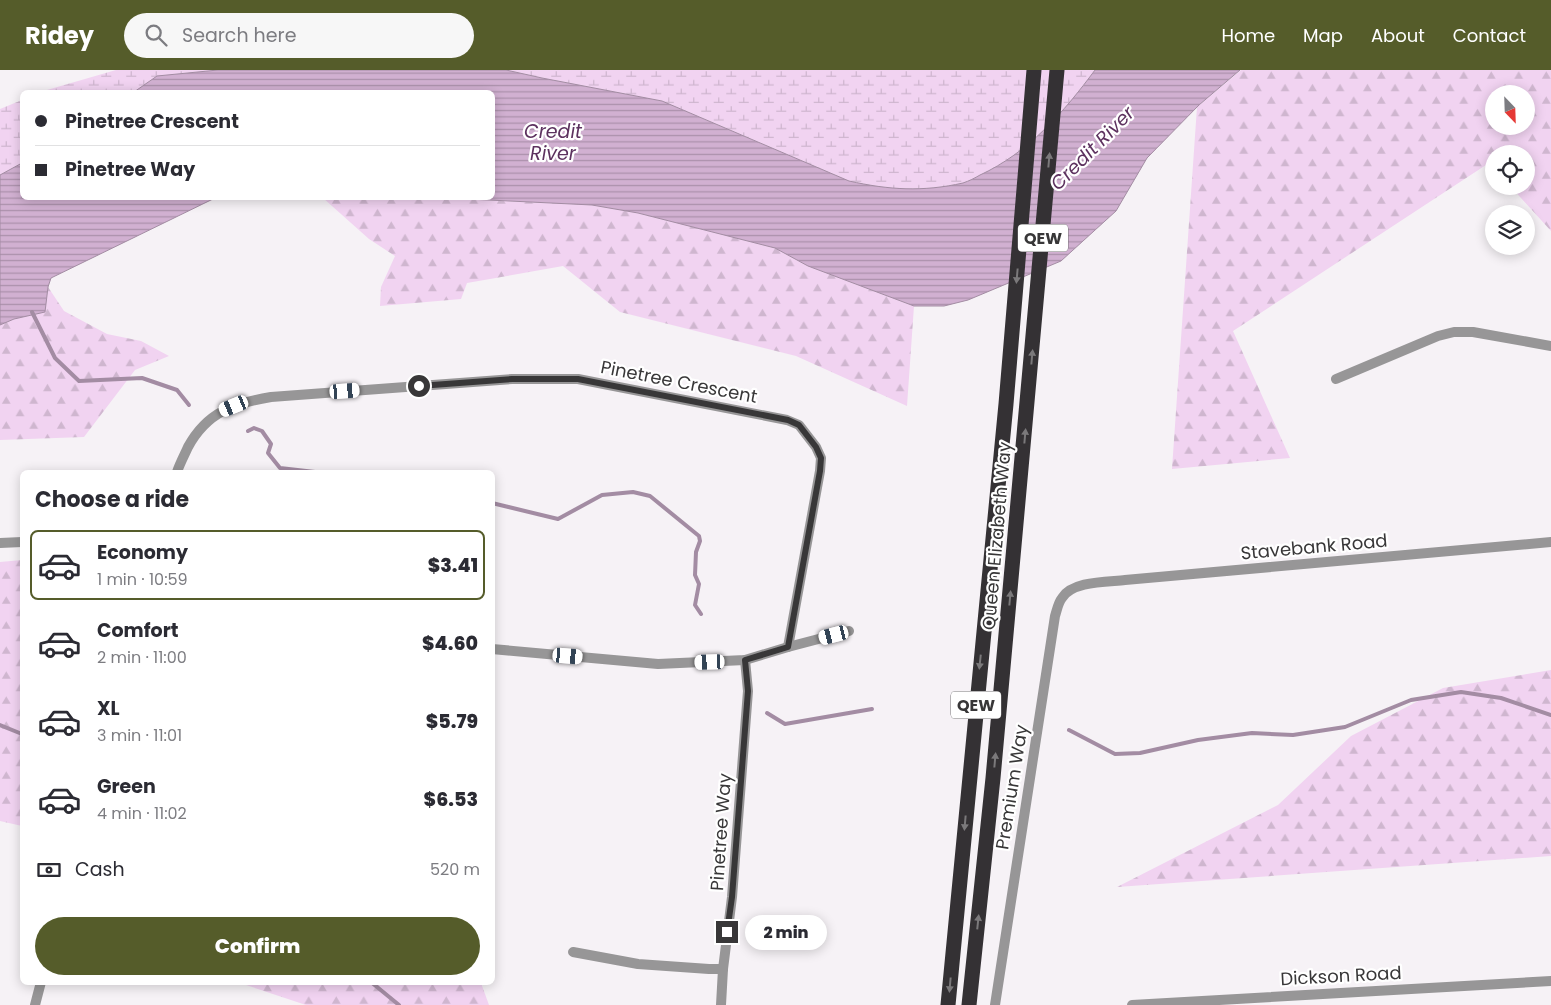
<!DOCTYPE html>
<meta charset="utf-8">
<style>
:root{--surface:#fff;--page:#f7f7f7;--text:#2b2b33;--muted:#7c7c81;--line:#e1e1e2;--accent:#555c2a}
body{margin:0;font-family:Poppins,sans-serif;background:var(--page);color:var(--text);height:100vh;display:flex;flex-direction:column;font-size:19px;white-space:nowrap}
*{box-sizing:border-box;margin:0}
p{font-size:16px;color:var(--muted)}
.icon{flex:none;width:28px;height:28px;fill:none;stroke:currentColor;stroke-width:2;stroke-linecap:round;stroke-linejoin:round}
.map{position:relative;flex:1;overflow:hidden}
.sheet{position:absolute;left:20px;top:400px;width:475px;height:515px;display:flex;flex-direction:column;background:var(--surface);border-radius:8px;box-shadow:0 2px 12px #0003}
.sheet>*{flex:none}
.hud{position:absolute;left:20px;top:20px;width:475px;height:110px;border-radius:8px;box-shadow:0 2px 12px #0003;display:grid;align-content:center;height:110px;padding:0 15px;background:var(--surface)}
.needle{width:32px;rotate:157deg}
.buttons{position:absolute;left:1485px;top:15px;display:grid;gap:10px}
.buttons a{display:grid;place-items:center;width:50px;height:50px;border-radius:50%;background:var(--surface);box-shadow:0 2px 12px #0003;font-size:25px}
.end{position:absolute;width:22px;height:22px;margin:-11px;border:6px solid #383738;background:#fff;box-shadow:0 0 0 2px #fff}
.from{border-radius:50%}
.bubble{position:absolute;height:35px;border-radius:18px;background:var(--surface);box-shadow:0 2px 12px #0003;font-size:16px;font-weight:800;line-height:35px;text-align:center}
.car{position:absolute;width:15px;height:30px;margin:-15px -8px;border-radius:6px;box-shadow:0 0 4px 1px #0007;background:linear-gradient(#fff 24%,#345 0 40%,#fff 0 76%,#345 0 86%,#fff 0)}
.hud b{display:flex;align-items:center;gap:18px;height:48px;font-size:19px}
.hud b+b{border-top:1px solid var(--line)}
.hud i{width:12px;height:12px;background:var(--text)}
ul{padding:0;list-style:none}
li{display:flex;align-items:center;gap:15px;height:70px;margin:0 10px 8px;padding:0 5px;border:2px solid transparent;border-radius:8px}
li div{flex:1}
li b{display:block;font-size:19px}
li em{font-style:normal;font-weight:800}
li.selected{border-color:var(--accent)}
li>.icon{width:45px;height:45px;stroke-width:1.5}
h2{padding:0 15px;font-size:22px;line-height:60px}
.pay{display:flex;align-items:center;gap:12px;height:55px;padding:0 15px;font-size:19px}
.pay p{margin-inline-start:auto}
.cta{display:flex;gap:10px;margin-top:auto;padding:10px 15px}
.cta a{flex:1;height:58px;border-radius:30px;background:var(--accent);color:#fff;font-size:20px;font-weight:800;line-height:58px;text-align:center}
header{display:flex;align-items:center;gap:30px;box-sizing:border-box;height:70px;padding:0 25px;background:var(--accent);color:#fff}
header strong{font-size:24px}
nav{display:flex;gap:28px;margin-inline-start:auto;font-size:18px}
.search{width:350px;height:45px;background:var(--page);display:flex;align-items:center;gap:12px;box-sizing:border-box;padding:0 18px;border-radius:28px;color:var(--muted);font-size:19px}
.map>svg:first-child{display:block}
.forest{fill:url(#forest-firs);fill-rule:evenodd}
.wetland{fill:url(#wetland-marsh)}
.water{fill:url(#water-rules);stroke:#a38ca3}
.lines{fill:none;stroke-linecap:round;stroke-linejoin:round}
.stream{stroke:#a38ca3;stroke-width:4}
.minor{stroke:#979697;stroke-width:10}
.motorway{stroke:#343134;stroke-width:15}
.oneway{fill:#7b797b}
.route{stroke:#383738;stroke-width:6}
.labels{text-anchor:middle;stroke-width:4.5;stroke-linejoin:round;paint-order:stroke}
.shield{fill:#fff;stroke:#747374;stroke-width:1}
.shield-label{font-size:16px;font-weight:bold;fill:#383738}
.street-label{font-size:18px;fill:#383738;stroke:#fff}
.water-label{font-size:19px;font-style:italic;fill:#5d325f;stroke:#fff}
</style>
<header>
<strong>Ridey</strong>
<div class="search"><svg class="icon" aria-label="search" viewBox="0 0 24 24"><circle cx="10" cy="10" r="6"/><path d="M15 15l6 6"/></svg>Search here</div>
<nav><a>Home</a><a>Map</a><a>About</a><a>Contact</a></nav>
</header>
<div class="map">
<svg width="1551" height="935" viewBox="0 0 1551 935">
<defs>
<pattern id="forest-firs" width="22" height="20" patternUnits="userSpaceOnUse" patternTransform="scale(1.25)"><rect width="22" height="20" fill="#f1d3f1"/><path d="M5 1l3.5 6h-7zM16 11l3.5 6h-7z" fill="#cfb6cf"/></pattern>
<pattern id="wetland-marsh" width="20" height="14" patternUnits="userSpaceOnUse" patternTransform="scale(1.25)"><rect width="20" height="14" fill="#f1d3f1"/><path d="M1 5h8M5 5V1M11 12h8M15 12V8" fill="none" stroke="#cfb6cf"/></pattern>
<pattern id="water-rules" width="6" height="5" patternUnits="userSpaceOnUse" patternTransform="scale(1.25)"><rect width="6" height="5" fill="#d1b0d1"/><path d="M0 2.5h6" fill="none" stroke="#ab90ab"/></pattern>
</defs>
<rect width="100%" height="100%" fill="#f6f2f6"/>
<g class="forest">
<path d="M 1241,0 L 1551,0 L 1551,161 L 1510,116 L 1526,116 L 1526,84 L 1494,84 L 1494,98 L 1489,93 L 1233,261 L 1290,388 L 1172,399 L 1197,37 ZM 1494,24 L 1526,24 L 1526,56 L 1494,56 Z"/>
<polygon points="323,128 448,128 592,135 638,143 775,178 808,196 914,236 907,336 796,286 620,242 563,196 467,213 461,229 380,236 381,217 395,186 369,169"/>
<polygon points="48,217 64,241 107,264 141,271 169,286 135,300 84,367 0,370 0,255 14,249 44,242"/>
<polygon points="22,490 22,756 0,751 0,492"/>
<polygon points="1551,600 1551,786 1117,817 1278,735 1351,666 1443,618"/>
<polygon points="240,913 481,913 489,935 306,935"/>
</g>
<g class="wetland">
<polygon points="116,0 218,0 157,6 134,22 40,22"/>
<path d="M 506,0 L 1095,0 C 1064,42 1028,83 980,105 C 975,108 969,111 963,113 C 923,122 889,120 849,111 L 662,31 L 542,8 Z"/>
<polygon points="22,30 22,93 0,105 0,39"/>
</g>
<g class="water">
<path d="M 218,0 L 506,0 L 542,8 L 662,31 L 849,111 C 889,120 923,122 963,113 C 969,111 975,108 980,105 C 1028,83 1064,42 1095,0 L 1240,0 L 1199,35 L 1147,88 L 1116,141 L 1061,191 L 968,230 L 944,236 L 914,236 L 808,196 L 775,178 L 638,143 L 592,135 L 448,128 L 492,128 L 492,22 L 134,22 L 157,6 Z"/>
<polygon points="22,93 22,128 215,128 51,208 48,217 45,242 14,249 0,255 0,105"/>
</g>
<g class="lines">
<g class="stream">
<polyline points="32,242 55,288 79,311 142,308 177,320 189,335"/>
<polyline points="248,361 254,358 262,361 271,374 268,383 280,398 315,402"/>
<polyline points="492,433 558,449 602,425 633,422 650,426 699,466 700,471 696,482 695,505 699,514 695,535 701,544"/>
<polyline points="767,643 785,654 872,639"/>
<polyline points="0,655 22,664"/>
<polyline points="1069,660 1115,684 1140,683 1198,670 1252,663 1293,665 1345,657 1411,630 1461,622 1501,628 1551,645"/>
<polyline points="371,912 399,935"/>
</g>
<g class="minor">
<polyline points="1336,309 1438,266 1454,262 1473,262 1551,276"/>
<path d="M 177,402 C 180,393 184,386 188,377 C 207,342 234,333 271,327 L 512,309 L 578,309 L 787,350 L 799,355 L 816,377 L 821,388 L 820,401 L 788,577"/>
<polyline points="0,473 22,472"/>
<polyline points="492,579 658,594 745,590 788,577 849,561"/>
<polyline points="573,882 638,894 709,899 723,899"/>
<polyline points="35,935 41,912"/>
<polyline points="721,935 723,899 732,827 748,621 745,590"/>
<path d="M 995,935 L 1055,546 C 1057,540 1058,533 1062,528 C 1072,511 1107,512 1125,510 L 1551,472"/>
<polyline points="1132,935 1551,911"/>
</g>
<g class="motorway">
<polyline points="948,935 1006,334 1034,0"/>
<polyline points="969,935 993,708 1057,0"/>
</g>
</g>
<defs><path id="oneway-solid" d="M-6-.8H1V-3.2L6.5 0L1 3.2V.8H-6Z" transform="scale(1.25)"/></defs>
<g class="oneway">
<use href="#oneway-solid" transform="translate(1049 90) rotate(-85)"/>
<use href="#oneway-solid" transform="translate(1017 206) rotate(95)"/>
<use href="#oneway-solid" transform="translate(1032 287) rotate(-85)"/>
<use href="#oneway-solid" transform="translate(1025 366) rotate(-85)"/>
<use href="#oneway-solid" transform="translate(1010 528) rotate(-85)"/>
<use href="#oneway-solid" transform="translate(980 592) rotate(96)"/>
<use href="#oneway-solid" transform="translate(995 690) rotate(-85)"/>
<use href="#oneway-solid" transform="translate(965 753) rotate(95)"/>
<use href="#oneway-solid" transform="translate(978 852) rotate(-84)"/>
<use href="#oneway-solid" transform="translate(950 915) rotate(95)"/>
</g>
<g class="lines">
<polyline class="route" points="419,316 512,309 578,309 788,350 799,355 816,377 821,388 820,401 788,577 745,590 748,621 732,827 727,862"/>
</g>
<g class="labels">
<g class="shield">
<rect x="1018" y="154.5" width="50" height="27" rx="4"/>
<rect x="951" y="621.5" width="50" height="27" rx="4"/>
</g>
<g class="shield-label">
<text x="1043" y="174">QEW</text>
<text x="976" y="641">QEW</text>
</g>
<g class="street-label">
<text transform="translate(679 312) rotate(11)" y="6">Pinetree Crescent</text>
<text transform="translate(997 466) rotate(-85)" y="6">Queen Elizabeth Way</text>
<text transform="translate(1314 477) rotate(-5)" y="6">Stavebank Road</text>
<text transform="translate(1012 717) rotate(-81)" y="6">Premium Way</text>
<text transform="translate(721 762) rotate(-86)" y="6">Pinetree Way</text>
<text transform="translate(1341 906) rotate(-3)" y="6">Dickson Road</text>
</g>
<g class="water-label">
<text x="553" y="68">Credit<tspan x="553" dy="22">River</tspan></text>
<text transform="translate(1092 78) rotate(-45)" y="7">Credit River</text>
</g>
</g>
</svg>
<div class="buttons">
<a><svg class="needle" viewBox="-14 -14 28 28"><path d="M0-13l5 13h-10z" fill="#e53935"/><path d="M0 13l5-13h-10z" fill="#7c7c81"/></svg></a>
<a><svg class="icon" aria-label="locate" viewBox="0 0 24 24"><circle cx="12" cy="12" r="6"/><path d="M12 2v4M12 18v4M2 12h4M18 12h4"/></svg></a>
<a><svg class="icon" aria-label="layers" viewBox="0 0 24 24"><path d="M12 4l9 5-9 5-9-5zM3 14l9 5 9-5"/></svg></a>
</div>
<i class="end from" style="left:419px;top:316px"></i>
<i class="end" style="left:727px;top:862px"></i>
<div class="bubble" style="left:745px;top:845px;width:82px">2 min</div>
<i class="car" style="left:345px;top:321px;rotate:86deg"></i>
<i class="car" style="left:234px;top:336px;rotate:248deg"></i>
<i class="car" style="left:834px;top:565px;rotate:256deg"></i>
<i class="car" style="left:568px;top:586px;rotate:95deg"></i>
<i class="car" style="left:710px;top:592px;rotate:268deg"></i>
<div class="hud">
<b><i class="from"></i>Pinetree Crescent</b>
<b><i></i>Pinetree Way</b>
</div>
<section class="sheet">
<h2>Choose a ride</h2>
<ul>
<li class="selected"><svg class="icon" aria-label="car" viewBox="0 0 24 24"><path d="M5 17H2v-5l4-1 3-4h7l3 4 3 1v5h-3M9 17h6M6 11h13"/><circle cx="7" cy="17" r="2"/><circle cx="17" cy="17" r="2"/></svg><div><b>Economy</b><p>1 min · 10:59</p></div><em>$3.41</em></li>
<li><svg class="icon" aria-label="car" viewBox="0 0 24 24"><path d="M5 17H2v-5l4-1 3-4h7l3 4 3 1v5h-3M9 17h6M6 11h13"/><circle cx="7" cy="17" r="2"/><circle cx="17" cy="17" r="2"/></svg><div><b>Comfort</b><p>2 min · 11:00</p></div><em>$4.60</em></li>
<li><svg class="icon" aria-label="car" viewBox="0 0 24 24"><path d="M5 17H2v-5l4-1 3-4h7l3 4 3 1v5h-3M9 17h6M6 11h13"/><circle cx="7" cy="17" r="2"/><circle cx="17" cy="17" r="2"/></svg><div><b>XL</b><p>3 min · 11:01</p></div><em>$5.79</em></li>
<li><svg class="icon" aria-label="car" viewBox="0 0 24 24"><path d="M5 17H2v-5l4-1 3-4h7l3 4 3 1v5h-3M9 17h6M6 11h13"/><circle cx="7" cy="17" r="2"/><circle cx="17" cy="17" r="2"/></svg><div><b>Green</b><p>4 min · 11:02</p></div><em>$6.53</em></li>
</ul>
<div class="pay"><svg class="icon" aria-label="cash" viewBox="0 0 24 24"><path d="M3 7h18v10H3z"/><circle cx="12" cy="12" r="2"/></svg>Cash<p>520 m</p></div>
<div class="cta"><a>Confirm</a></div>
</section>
</div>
